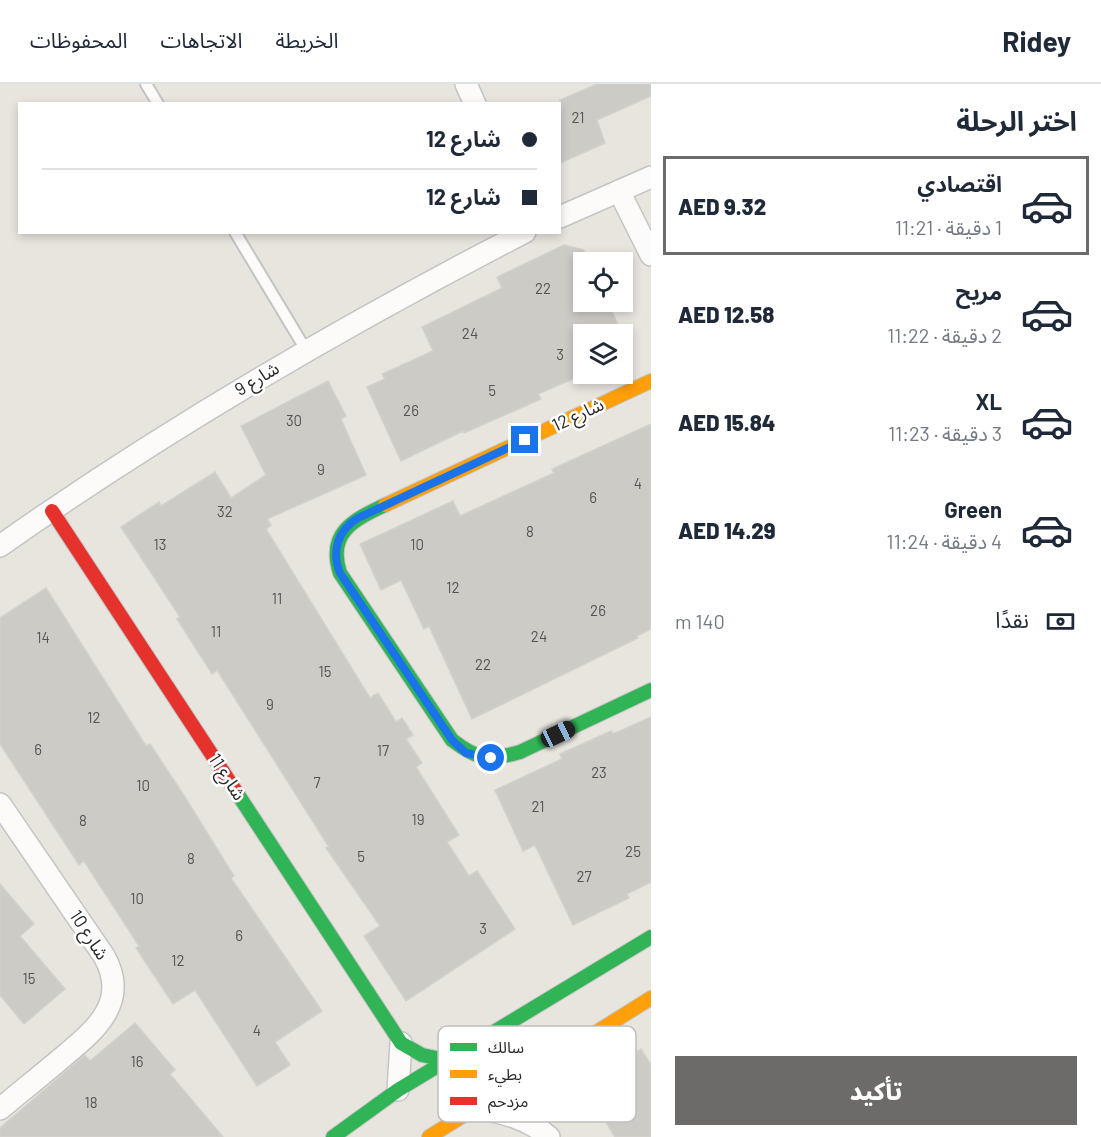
<!DOCTYPE html>
<html lang="ar">
<meta charset="utf-8">
<style>
:root{--surface:#fff;--page:#f6f6f7;--text:#1f2937;--muted:#747a83;--line:#e0e1e3;--accent:#6c6b69}
body{margin:0;font-family:Barlow,"Noto Sans Arabic",sans-serif;background:var(--page);color:var(--text);direction:rtl;height:100vh;display:flex;flex-direction:column;font-size:22px;white-space:nowrap}
*{box-sizing:border-box;margin:0}
p{font-size:20px;color:var(--muted)}
.icon{flex:none;width:33px;height:33px;fill:none;stroke:currentColor;stroke-width:2;stroke-linecap:round;stroke-linejoin:round}
.map{position:relative;flex:1;overflow:hidden;direction:ltr}
.drawer{display:flex;flex-direction:column;background:var(--surface);width:450px}
.drawer>*{flex:none}
.top-card{position:absolute;left:18px;top:18px;width:543px;height:132px;border-radius:0px;box-shadow:0 3px 9px #0003;direction:rtl;display:grid;align-content:center;height:132px;padding:0 24px;background:var(--surface)}
.tools{position:absolute;left:573px;top:168px;display:grid;gap:12px}
.tools a{display:grid;place-items:center;width:60px;height:60px;border-radius:0px;background:var(--surface);box-shadow:0 3px 9px #0003;font-size:30px}
.end{position:absolute;width:27px;height:27px;margin:-14px;border:8px solid #1a73e8;background:#fff;box-shadow:0 0 0 3px #fff}
.from{border-radius:50%}
.car{position:absolute;width:18px;height:36px;margin:-18px -9px;border-radius:8px;box-shadow:0 0 4px 2px #0007;background:linear-gradient(#222 24%,#8ab4d8 0 40%,#222 0 76%,#8ab4d8 0 86%,#222 0)}
.top-card b{display:flex;align-items:center;gap:21px;height:57px;font-size:22px}
.top-card b+b{border-top:2px solid var(--line)}
.top-card i{width:15px;height:15px;background:var(--text)}
ul{padding:0;list-style:none}
li{display:flex;align-items:center;gap:18px;height:99px;margin:0 12px 9px;padding:0 12px;border:3px solid transparent;border-radius:0px}
li div{flex:1}
li b{display:block;font-size:22px}
li em{font-style:normal;font-weight:800}
li.active{border-color:var(--accent)}
li>.icon{width:54px;height:54px;stroke-width:1.5}
h2{padding:0 24px;font-size:27px;line-height:72px}
.pay{display:flex;align-items:center;gap:15px;height:66px;padding:0 24px;font-size:22px}
.pay p{margin-inline-start:auto}
.primary-button{display:flex;gap:12px;margin-top:auto;padding:12px 24px}
.primary-button a{flex:1;height:69px;border-radius:0px;background:var(--accent);color:#fff;font-size:24px;font-weight:800;line-height:69px;text-align:center}
header{display:flex;align-items:center;gap:36px;box-sizing:border-box;height:84px;padding:0 30px;background:var(--surface);border-bottom:2px solid var(--line)}
header strong{font-size:28px}
nav{display:flex;gap:33px;margin-inline-start:auto;font-size:21px}
main{display:flex;flex:1;min-height:0}
.map>svg:first-child{display:block}
.building{fill:#cdcbc6;stroke:#d3d1cb;stroke-width:1.5}
.lines{fill:none;stroke-linecap:round;stroke-linejoin:round}
.lane-casing{stroke:#c5c4c5;stroke-width:14}
.street-casing{stroke:#c5c4c5;stroke-width:24}
.fast-casing{stroke:#c5c4c5;stroke-width:16}
.slow-casing{stroke:#c5c4c5;stroke-width:16}
.jam-casing{stroke:#c5c4c5;stroke-width:16}
.lane{stroke:#fcfbfa;stroke-width:10}
.street{stroke:#fcfbfa;stroke-width:21}
.fast{stroke:#30b455;stroke-width:14}
.slow{stroke:#ff9f0a;stroke-width:14}
.jam{stroke:#e5322d;stroke-width:14}
.route{stroke:#1a73e8;stroke-width:8}
.labels{text-anchor:middle;stroke-width:5;stroke-linejoin:round;paint-order:stroke}
.number-label{font-size:15px;fill:#545453}
.street-label{font-size:18px;fill:#2a2a2a;stroke:#fff}
.key{fill:#fff;stroke:#bfbfbf;stroke-width:1.5}
.key-label{font-size:16px;fill:#2a2a2a}
</style>
<header>
<strong>Ridey</strong>
<nav><a>الخريطة</a><a>الاتجاهات</a><a>المحفوظات</a></nav>
</header>
<main>
<section class="drawer">
<h2>اختر الرحلة</h2>
<ul>
<li class="active"><svg class="icon" aria-label="car" viewBox="0 0 24 24"><path d="M5 17H2v-5l4-1 3-4h7l3 4 3 1v5h-3M9 17h6M6 11h13"/><circle cx="7" cy="17" r="2"/><circle cx="17" cy="17" r="2"/></svg><div><b>اقتصادي</b><p>1 دقيقة · 11:21</p></div><em>AED 9.32</em></li>
<li><svg class="icon" aria-label="car" viewBox="0 0 24 24"><path d="M5 17H2v-5l4-1 3-4h7l3 4 3 1v5h-3M9 17h6M6 11h13"/><circle cx="7" cy="17" r="2"/><circle cx="17" cy="17" r="2"/></svg><div><b>مريح</b><p>2 دقيقة · 11:22</p></div><em>AED 12.58</em></li>
<li><svg class="icon" aria-label="car" viewBox="0 0 24 24"><path d="M5 17H2v-5l4-1 3-4h7l3 4 3 1v5h-3M9 17h6M6 11h13"/><circle cx="7" cy="17" r="2"/><circle cx="17" cy="17" r="2"/></svg><div><b>XL</b><p>3 دقيقة · 11:23</p></div><em>AED 15.84</em></li>
<li><svg class="icon" aria-label="car" viewBox="0 0 24 24"><path d="M5 17H2v-5l4-1 3-4h7l3 4 3 1v5h-3M9 17h6M6 11h13"/><circle cx="7" cy="17" r="2"/><circle cx="17" cy="17" r="2"/></svg><div><b>Green</b><p>4 دقيقة · 11:24</p></div><em>AED 14.29</em></li>
</ul>
<div class="pay"><svg class="icon" aria-label="cash" viewBox="0 0 24 24"><path d="M3 7h18v10H3z"/><circle cx="12" cy="12" r="2"/></svg>نقدًا<p>140 m</p></div>
<div class="primary-button"><a>تأكيد</a></div>
</section>
<div class="map">
<svg width="651" height="1053" viewBox="0 0 651 1053">
<rect width="100%" height="100%" fill="#e8e5df"/>
<g class="building">
<polygon points="597,0 651,0 651,12 597,36 605,59 560,79 560,16"/>
<polygon points="564,161 584,166 584,218 608,218 622,250 584,250 584,290 538,310 541,315 464,349 463,347 401,377 367,303 385,295 382,290 433,267 422,243 502,204 497,193"/>
<polygon points="328,297 346,332 341,335 366,391 267,435 271,441 266,445 370,614 378,609 396,638 402,634 413,651 406,655 422,679 416,683 459,751 447,758 469,792 477,787 515,845 406,917 364,852 380,842 326,764 329,763 217,586 212,590 177,535 180,533 121,443 159,418 161,422 215,388 231,414 266,391 241,342"/>
<polygon points="651,340 651,545 637,552 638,554 472,635 429,542 424,545 401,496 381,506 360,460 453,417 460,432 554,389 552,385"/>
<polygon points="46,504 146,662 150,660 185,713 234,792 231,794 322,927 275,958 290,981 257,1002 195,906 173,920 136,864 139,862 84,777 79,781 0,660 0,534"/>
<polygon points="651,633 651,798 627,810 629,814 573,841 535,761 523,767 495,706 562,675 560,670 611,647 613,650"/>
<polygon points="0,800 34,840 20,852 65,905 24,940 0,911"/>
<polygon points="135,939 175,986 170,990 223,1053 0,1053 0,1044 85,971 90,977"/>
<polygon points="641,965 651,981 651,1053 615,1053 583,1001"/>
</g>
<g class="lines">
<defs>
<g id="lane">
<polyline points="146,0 158,20"/>
<polyline points="235,148 306,266"/>
</g>
<g id="street">
<polyline points="466,0 475,20"/>
<polyline points="619,107 651,171"/>
<polyline points="560,133 651,93"/>
<path d="M 0,462 C 167,344 343,242 525,148"/>
<path d="M 0,720 L 104,872 C 132,921 90,950 57,978 C 38,994 19,1009 0,1025"/>
<polyline points="398,1006 401,959"/>
<path d="M 474,1024 C 501,1028 528,1034 549,1053"/>
<polyline points="538,1043 536,1012 541,982"/>
</g>
<g id="fast">
<path d="M 385,421 C 353,436 327,449 340,489 L 452,656 C 478,676 488,677 520,668 L 651,606"/>
<polyline points="237,709 401,959 422,971 446,976"/>
<polyline points="333,1053 398,1006 651,853"/>
</g>
<g id="slow">
<polyline points="385,421 651,297"/>
<polyline points="429,1053 651,914"/>
</g>
<polyline id="jam" points="52,427 237,709"/>
</defs>
<use href="#lane" class="lane-casing"/>
<use href="#street" class="street-casing"/>
<use href="#fast" class="fast-casing"/>
<use href="#slow" class="slow-casing"/>
<use href="#jam" class="jam-casing"/>
<use href="#lane" class="lane"/>
<use href="#street" class="street"/>
<use href="#fast" class="fast"/>
<use href="#slow" class="slow"/>
<use href="#jam" class="jam"/>
</g>
<g class="lines">
<path class="route" d="M 491,674 L 466,669 L 452,656 L 340,489 C 331,467 338,446 358,434 L 525,356"/>
</g>
<g class="labels">
<g class="number-label">
<text x="578" y="39">21</text>
<text x="543" y="210">22</text>
<text x="470" y="255">24</text>
<text x="560" y="276">3</text>
<text x="492" y="312">5</text>
<text x="411" y="332">26</text>
<text x="294" y="342">30</text>
<text x="321" y="391">9</text>
<text x="638" y="405">4</text>
<text x="593" y="419">6</text>
<text x="225" y="433">32</text>
<text x="530" y="453">8</text>
<text x="160" y="466">13</text>
<text x="417" y="466">10</text>
<text x="453" y="509">12</text>
<text x="277" y="520">11</text>
<text x="598" y="532">26</text>
<text x="216" y="553">11</text>
<text x="539" y="558">24</text>
<text x="43" y="559">14</text>
<text x="483" y="586">22</text>
<text x="325" y="593">15</text>
<text x="270" y="626">9</text>
<text x="94" y="639">12</text>
<text x="38" y="671">6</text>
<text x="383" y="672">17</text>
<text x="599" y="694">23</text>
<text x="317" y="704">7</text>
<text x="143" y="707">10</text>
<text x="538" y="728">21</text>
<text x="418" y="741">19</text>
<text x="83" y="742">8</text>
<text x="633" y="773">25</text>
<text x="361" y="778">5</text>
<text x="191" y="780">8</text>
<text x="584" y="798">27</text>
<text x="137" y="820">10</text>
<text x="483" y="850">3</text>
<text x="239" y="857">6</text>
<text x="178" y="882">12</text>
<text x="29" y="900">15</text>
<text x="257" y="952">4</text>
<text x="137" y="983">16</text>
<text x="91" y="1024">18</text>
</g>
<g class="street-label">
<text transform="translate(257 295) rotate(-31)" y="6">شارع 9</text>
<text transform="translate(578 331) rotate(-25)" y="6">شارع 12</text>
<text transform="translate(227 693) rotate(57)" y="6">شارع 11</text>
<text transform="translate(89 851) rotate(57)" y="6">شارع 10</text>
</g>
</g>
<rect x="438" y="942" width="198" height="96" rx="9" class="key"/>
<rect x="450" y="959" width="27" height="8" fill="#30b455"/>
<rect x="450" y="986" width="27" height="8" fill="#ff9f0a"/>
<rect x="450" y="1013" width="27" height="8" fill="#e5322d"/>
<g class="key-label">
<text x="488" y="969">سالك</text>
<text x="488" y="996">بطيء</text>
<text x="488" y="1023">مزدحم</text>
</g>
</svg>
<div class="tools">
<a><svg class="icon" aria-label="locate" viewBox="0 0 24 24"><circle cx="12" cy="12" r="6"/><path d="M12 2v4M12 18v4M2 12h4M18 12h4"/></svg></a>
<a><svg class="icon" aria-label="layers" viewBox="0 0 24 24"><path d="M12 4l9 5-9 5-9-5zM3 14l9 5 9-5"/></svg></a>
</div>
<i class="end from" style="left:491px;top:674px"></i>
<i class="end" style="left:525px;top:356px"></i>
<i class="car" style="left:558px;top:650px;rotate:65deg"></i>
<div class="top-card">
<b><i class="from"></i>شارع 12</b>
<b><i></i>شارع 12</b>
</div>
</div>
</main>
